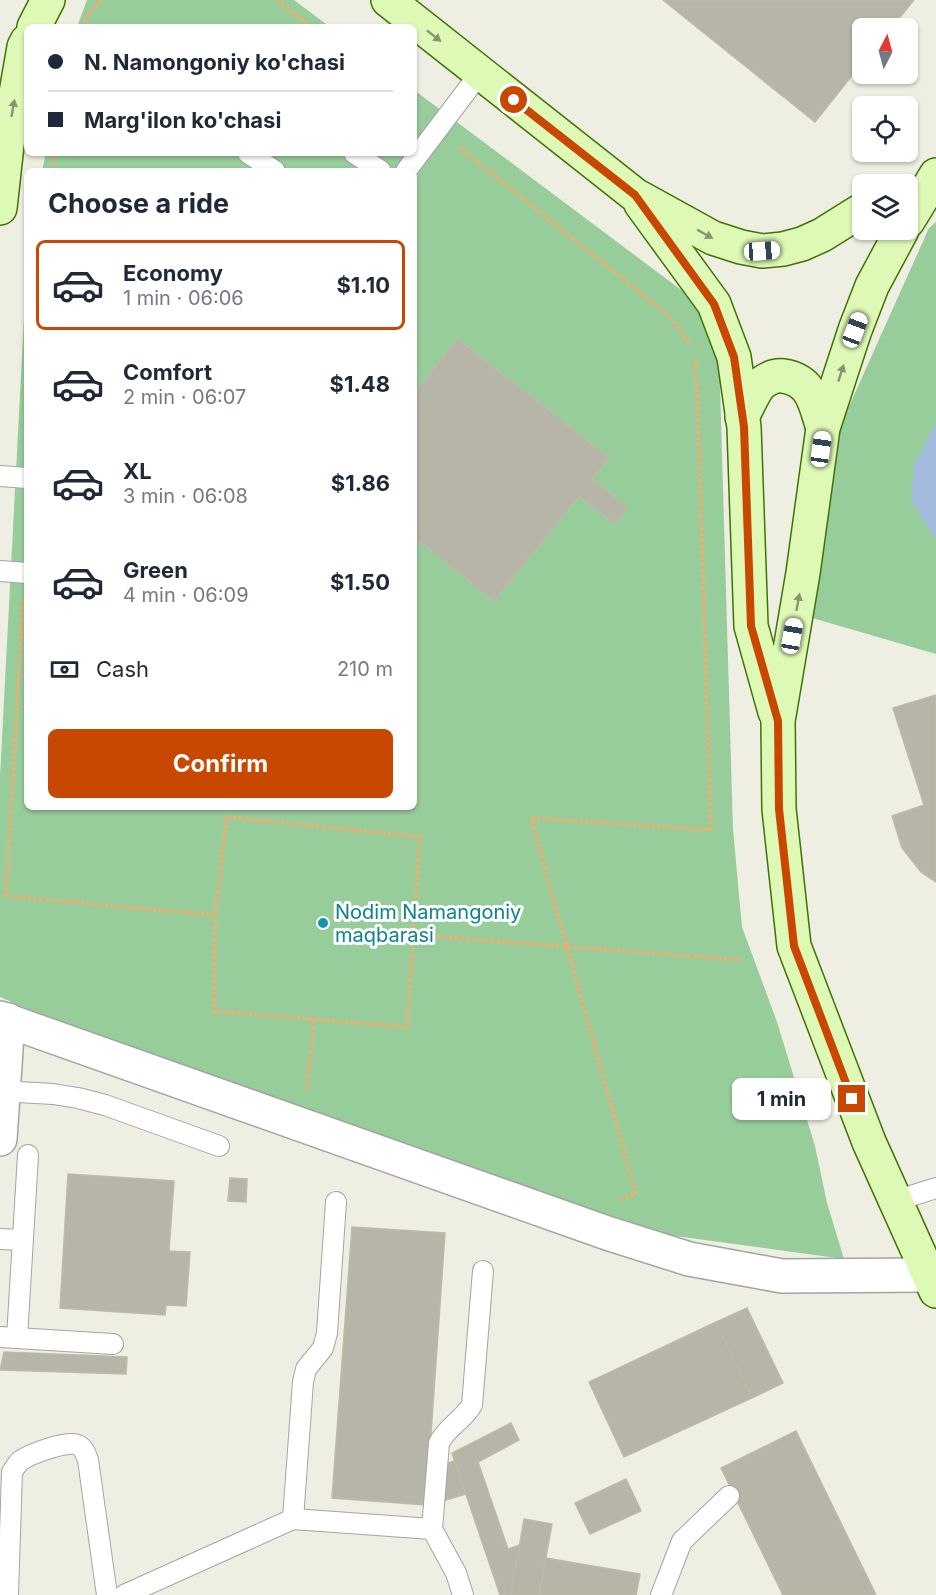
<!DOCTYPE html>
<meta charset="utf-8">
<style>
:root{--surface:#fff;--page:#f2f2f3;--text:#1f2937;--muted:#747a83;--line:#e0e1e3;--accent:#c84701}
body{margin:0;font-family:Inter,sans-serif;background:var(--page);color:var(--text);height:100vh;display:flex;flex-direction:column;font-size:22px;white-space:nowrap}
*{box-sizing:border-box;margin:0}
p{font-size:20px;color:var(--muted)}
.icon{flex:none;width:33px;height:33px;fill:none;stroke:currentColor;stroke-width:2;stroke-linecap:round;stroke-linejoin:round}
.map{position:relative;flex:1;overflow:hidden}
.sheet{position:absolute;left:24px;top:168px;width:393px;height:642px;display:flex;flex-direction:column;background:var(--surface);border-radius:9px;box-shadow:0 2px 4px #0004}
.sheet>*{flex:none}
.top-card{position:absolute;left:24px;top:24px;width:393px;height:132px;border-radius:9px;box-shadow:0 2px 4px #0004;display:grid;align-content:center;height:132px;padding:0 24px;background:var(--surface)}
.needle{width:39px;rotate:6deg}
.controls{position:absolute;left:852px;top:18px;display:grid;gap:12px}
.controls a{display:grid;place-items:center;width:66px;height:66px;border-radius:9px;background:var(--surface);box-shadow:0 2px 4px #0004;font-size:30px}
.end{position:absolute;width:27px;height:27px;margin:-14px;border:8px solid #c84701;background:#fff;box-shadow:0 0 0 3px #fff}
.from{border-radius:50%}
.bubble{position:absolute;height:42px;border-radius:9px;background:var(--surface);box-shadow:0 2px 4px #0004;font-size:20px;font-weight:700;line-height:42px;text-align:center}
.car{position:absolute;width:18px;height:36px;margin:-18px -9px;border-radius:8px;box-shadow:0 0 4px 2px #0007;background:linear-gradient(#fff 24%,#345 0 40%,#fff 0 76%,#345 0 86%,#fff 0)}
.top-card b{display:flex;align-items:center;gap:21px;height:57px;font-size:22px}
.top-card b+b{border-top:2px solid var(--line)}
.top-card i{width:15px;height:15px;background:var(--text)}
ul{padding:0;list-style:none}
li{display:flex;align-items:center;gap:18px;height:90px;margin:0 12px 9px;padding:0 12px;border:3px solid transparent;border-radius:9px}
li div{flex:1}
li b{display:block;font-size:22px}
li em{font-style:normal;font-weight:700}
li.active{border-color:var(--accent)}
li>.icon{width:54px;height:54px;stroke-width:1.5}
h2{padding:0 24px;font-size:27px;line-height:72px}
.pay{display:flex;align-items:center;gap:15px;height:66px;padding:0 24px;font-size:22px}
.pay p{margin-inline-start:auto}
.primary-button{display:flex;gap:12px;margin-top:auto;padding:12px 24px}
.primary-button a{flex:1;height:69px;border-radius:9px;background:var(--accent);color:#fff;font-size:24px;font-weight:700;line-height:69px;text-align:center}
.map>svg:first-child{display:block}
.forest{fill:#97cd9a}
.water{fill:#a2bbdc}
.building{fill:#b7b4a8;stroke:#bfbaa5;stroke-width:1.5}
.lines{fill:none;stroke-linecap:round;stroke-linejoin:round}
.service-casing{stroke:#a4a4a4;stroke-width:22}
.minor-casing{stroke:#a4a4a4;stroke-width:36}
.secondary-casing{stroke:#407205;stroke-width:36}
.path{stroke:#f9aa68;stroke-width:4;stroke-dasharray:3 3;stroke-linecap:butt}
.service{stroke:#fff;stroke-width:20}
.minor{stroke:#fff;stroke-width:33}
.secondary{stroke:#def9b5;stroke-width:33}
.oneway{fill:#879671}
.route{stroke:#c84701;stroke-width:8}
.culture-dot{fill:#0f9aa8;stroke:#fff;stroke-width:2}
.labels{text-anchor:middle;stroke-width:6;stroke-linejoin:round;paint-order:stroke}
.culture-label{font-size:20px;fill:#0d838f;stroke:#fff;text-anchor:start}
</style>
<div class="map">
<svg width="936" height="1595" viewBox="0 0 936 1595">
<rect width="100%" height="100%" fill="#eeeee2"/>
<g class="forest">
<polygon points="87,0 294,0 330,27 77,27"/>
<polygon points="414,90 700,304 719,352 733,830 742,927 777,1022 815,1146 827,1203 844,1259 653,1233 80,1032 0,997 0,777 24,318 27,293 27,807 414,807 414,171 42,171 46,153 414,153"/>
<polygon points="936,222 936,654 809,617 842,422 929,228"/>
</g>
<polygon class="water" points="936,422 936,540 911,500 914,465"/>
<g class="building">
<polygon points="663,0 914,0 891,28 862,28 862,63 815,122"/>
<polygon points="458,339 609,458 592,479 628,508 614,524 579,496 494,601 414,537 414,394"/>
<polygon points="936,695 936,882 921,872 902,848 892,816 924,805 893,708"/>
<polygon points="68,1174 174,1181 169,1251 190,1252 186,1306 166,1305 165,1315 60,1308"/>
<polygon points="230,1178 247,1179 246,1202 228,1201"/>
<polygon points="352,1227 445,1233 426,1505 332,1498"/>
<polygon points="747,1308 783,1383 752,1398 716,1322"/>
<polygon points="716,1322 752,1398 624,1457 589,1382"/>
<polygon points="4,1352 127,1357 126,1374 0,1370"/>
<polygon points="511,1423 519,1440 478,1462 508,1549 520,1545 511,1595 500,1595 452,1453"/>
<polygon points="796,1431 876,1595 783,1595 721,1468"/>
<polygon points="454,1461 466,1494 446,1500 435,1499 437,1467"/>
<polygon points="626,1479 641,1511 590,1534 575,1503"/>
<polygon points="524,1519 552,1524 539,1595 511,1595"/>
<polygon points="546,1558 640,1574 636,1595 539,1595"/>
</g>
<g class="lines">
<defs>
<g id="service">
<polyline points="248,153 275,171"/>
<polyline points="354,153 381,171"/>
<polyline points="406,171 480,73"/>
<polyline points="0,476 27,478"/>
<polyline points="0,571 27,573"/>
<polyline points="0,1091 53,1094 78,1098 105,1105 219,1146"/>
<polyline points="895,1201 936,1188"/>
<polyline points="0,1239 23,1240"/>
<polyline points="0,1337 113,1344"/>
<polyline points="17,1338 28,1155"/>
<path d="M 293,1519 L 432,1529 L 439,1443 C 446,1428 463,1420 472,1405 L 483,1271"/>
<polyline points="432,1529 456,1573 463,1595"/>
<path d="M 8,1595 L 12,1472 C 14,1469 17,1464 20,1461 C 30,1454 67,1440 78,1445 C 84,1448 86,1454 88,1460 L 107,1595"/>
<polyline points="124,1595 293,1519 303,1382 306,1369 323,1348 327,1333 336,1202"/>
<polyline points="661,1595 682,1541 729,1496"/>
</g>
<g id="minor">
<polyline points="0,1018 607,1233 689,1259 782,1276 929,1275"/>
<polyline points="0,1139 8,1020"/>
</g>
<g id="secondary">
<polyline points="388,0 635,195 713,238 741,247 762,251 783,249 802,244 822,235 862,210"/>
<polyline points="34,27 48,0"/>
<polyline points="641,204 714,304 734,357 744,427 751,626 775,712"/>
<polyline points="0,208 7,145 24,47 27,41"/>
<polyline points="908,221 936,175"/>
<polyline points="902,230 872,286 855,330 823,428 803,573 778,721 779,809 794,946 869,1142 936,1291"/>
<path d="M 742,417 C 747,408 752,396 758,387 C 764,380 774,375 783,376 C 813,380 815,405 823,428"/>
</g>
</defs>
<use href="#service" class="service-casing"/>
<use href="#minor" class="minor-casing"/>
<use href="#secondary" class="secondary-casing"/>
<g class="path">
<polyline points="277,0 311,27"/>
<polyline points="84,27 87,17 101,0"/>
<polyline points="459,147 668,315 690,344"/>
<polyline points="52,171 54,153"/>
<polyline points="26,545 27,518"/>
<polyline points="23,600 6,896 215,915"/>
<polygon points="227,817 420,837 407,1027 214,1011 215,915"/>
<polyline points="413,935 743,960"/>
<polyline points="307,1089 314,1019"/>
<polyline points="620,1200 636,1194 531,818 711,830 697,390 695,359"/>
</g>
<use href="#service" class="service"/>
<use href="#minor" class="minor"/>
<use href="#secondary" class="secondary"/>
</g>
<defs><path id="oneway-solid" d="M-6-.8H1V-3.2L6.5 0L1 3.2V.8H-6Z" transform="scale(1.5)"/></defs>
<g class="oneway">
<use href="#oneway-solid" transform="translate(434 36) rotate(38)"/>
<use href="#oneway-solid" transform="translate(13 108) rotate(-80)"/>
<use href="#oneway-solid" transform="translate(705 234) rotate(29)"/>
<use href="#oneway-solid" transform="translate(841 373) rotate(-72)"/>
<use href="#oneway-solid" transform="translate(798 602) rotate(-80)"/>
</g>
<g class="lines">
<polyline class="route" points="514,100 635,195 714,304 734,357 744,427 751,626 778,721 779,809 794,946 852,1099"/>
</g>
<circle class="culture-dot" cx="323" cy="923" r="6"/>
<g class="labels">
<g class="culture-label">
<text x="335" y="919">Nodim Namangoniy<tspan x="335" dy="23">maqbarasi</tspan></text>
</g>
</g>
</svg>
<div class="controls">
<a><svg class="needle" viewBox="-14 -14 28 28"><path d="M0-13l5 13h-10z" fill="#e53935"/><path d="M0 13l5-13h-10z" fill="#747a83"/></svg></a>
<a><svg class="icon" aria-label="locate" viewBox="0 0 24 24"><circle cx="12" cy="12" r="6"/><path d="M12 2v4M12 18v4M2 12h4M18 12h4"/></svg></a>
<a><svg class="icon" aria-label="layers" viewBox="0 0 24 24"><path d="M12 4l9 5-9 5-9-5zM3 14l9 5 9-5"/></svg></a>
</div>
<i class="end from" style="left:514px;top:100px"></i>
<i class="end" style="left:852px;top:1099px"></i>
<div class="bubble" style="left:732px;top:1078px;width:99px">1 min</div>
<i class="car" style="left:762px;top:251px;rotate:86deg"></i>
<i class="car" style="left:855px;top:330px;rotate:21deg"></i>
<i class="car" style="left:821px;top:449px;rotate:8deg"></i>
<i class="car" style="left:792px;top:636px;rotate:10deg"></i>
<div class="top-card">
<b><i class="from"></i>N. Namongoniy ko'chasi</b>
<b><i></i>Marg'ilon ko'chasi</b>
</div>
<section class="sheet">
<h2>Choose a ride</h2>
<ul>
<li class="active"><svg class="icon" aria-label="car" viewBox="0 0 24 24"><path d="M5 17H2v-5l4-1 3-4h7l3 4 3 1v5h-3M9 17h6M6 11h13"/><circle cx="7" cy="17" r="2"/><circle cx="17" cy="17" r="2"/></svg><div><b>Economy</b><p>1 min · 06:06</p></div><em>$1.10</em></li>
<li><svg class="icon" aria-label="car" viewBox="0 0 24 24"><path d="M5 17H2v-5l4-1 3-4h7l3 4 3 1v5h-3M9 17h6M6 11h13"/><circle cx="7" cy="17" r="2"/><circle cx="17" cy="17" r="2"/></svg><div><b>Comfort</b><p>2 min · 06:07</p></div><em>$1.48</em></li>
<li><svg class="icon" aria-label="car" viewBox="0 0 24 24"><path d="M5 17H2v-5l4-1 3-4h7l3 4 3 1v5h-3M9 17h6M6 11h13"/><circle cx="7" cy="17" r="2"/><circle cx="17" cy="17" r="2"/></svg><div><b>XL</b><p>3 min · 06:08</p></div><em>$1.86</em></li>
<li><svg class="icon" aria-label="car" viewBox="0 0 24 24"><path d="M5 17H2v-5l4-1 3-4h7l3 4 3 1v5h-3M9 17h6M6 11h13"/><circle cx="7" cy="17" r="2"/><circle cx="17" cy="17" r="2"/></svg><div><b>Green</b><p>4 min · 06:09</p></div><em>$1.50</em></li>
</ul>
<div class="pay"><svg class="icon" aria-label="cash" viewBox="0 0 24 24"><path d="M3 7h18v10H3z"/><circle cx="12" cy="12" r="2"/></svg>Cash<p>210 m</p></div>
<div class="primary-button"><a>Confirm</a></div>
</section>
</div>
